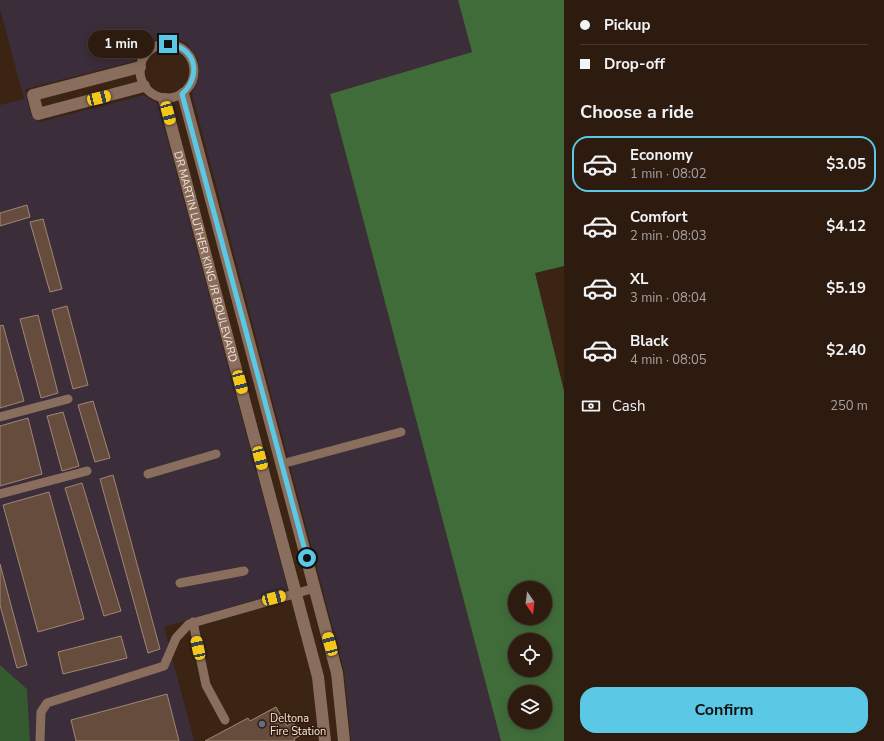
<!DOCTYPE html>
<meta charset="utf-8">
<style>
:root{--surface:#2d1b10;--page:#352419;--text:#f1f3f6;--muted:#a7a19f;--line:#483930;--accent:#5bc8e6}
body{margin:0;font-family:"Nunito Sans",sans-serif;background:var(--page);color:var(--text);height:100vh;display:flex;flex-direction:column;font-size:15px;white-space:nowrap}
*{box-sizing:border-box;margin:0}
p{font-size:13px;color:var(--muted)}
.icon{flex:none;width:22px;height:22px;fill:none;stroke:currentColor;stroke-width:2;stroke-linecap:round;stroke-linejoin:round}
.map{position:relative;flex:1;overflow:hidden}
.side{display:flex;flex-direction:column;background:var(--surface);width:320px}
.side>*{flex:none}
.guide{display:grid;align-content:center;height:88px;padding:0 16px;background:var(--surface)}
.needle{width:26px;rotate:166deg}
.controls{position:absolute;left:508px;top:581px;display:grid;gap:8px}
.controls a{display:grid;place-items:center;width:44px;height:44px;border-radius:50%;background:var(--surface);box-shadow:0 2px 10px #0003,0 0 0 1px var(--line);font-size:20px}
.end{position:absolute;width:18px;height:18px;margin:-9px;border:5px solid #5bc8e6;background:#111;box-shadow:0 0 0 2px #111}
.from{border-radius:50%}
.bubble{position:absolute;height:28px;border-radius:14px;background:var(--surface);box-shadow:0 2px 10px #0003,0 0 0 1px var(--line);font-size:13px;font-weight:700;line-height:28px;text-align:center}
.car{position:absolute;width:12px;height:24px;margin:-12px -6px;border-radius:5px;box-shadow:0 0 3px 1px #0007;background:linear-gradient(#f5c518 24%,#345 0 40%,#f5c518 0 76%,#345 0 86%,#f5c518 0)}
.guide b{display:flex;align-items:center;gap:14px;height:38px;font-size:15px}
.guide b+b{border-top:1px solid var(--line)}
.guide i{width:10px;height:10px;background:var(--text)}
ul{padding:0;list-style:none}
li{display:flex;align-items:center;gap:12px;height:56px;margin:0 8px 6px;padding:0 8px;border:2px solid transparent;border-radius:16px}
li div{flex:1}
li b{display:block;font-size:15px}
li em{font-style:normal;font-weight:700}
li.selected{border-color:var(--accent)}
li>.icon{width:36px;height:36px;stroke-width:1.5}
h2{padding:0 16px;font-size:18px;line-height:48px}
.pay{display:flex;align-items:center;gap:10px;height:44px;padding:0 16px;font-size:15px}
.pay p{margin-inline-start:auto}
.button{display:flex;gap:8px;margin-top:auto;padding:8px 16px}
.button a{flex:1;height:46px;border-radius:16px;background:var(--accent);color:#111;font-size:16px;font-weight:700;line-height:46px;text-align:center}
main{display:flex;flex:1;min-height:0}
.map>svg:first-child{display:block}
.commercial{fill:#3b2d39}
.green{fill:#345a2f}
.forest{fill:#406c3a;fill-rule:evenodd}
.building{fill:#654c3c;stroke:#a28674}
.lines{fill:none;stroke-linecap:round;stroke-linejoin:round}
.lane{stroke:#896e5d;stroke-width:9}
.street{stroke:#896e5d;stroke-width:12}
.route{stroke:#5bc8e6;stroke-width:5}
.service-dot{fill:#5c6f8a;stroke:#311b0c;stroke-width:1.5}
.labels{text-anchor:middle;stroke-width:3;stroke-linejoin:round;paint-order:stroke}
.street-label{font-size:11px;fill:#f8e8de;stroke:#311b0c}
.poi-label{font-size:11px;fill:#f8e8de;stroke:#311b0c;text-anchor:start}
</style>
<main>
<div class="map">
<svg width="564" height="741" viewBox="0 0 564 741">
<rect width="100%" height="100%" fill="#3c2415"/>
<polygon class="commercial" points="0,0 458,0 472,52 330,94 501,741 351,741 344,671 192,94 199,72 198,59 186,43 177,39 164,37 152,41 150,39 141,45 142,48 135,61 25,89 31,115 40,122 144,95 158,104 288,590 164,627 194,741 30,741 27,689 0,665 0,105 24,99 0,9"/>
<polygon class="green" points="0,665 27,689 30,741 0,741"/>
<path class="forest" d="M 458,0 L 564,0 L 564,266 L 535,273 L 564,391 L 564,741 L 501,741 L 330,94 L 472,52 ZM 515,588 L 545,588 L 545,618 L 515,618 ZM 515,640 L 545,640 L 545,670 L 515,670 ZM 515,692 L 545,692 L 545,722 L 515,722 Z"/>
<g class="building">
<polygon points="27,205 30,217 0,226 0,213"/>
<polygon points="43,219 62,289 50,292 30,222"/>
<polygon points="67,306 88,385 73,389 52,310"/>
<polygon points="38,315 58,393 41,398 20,319"/>
<polygon points="3,325 24,401 0,408 0,326"/>
<polygon points="93,401 110,458 95,462 78,405"/>
<polygon points="63,412 79,466 62,471 47,416"/>
<polygon points="28,418 42,474 0,486 0,426"/>
<polygon points="113,475 160,649 148,653 100,479"/>
<polygon points="82,483 121,611 104,616 65,488"/>
<polygon points="49,492 84,619 38,632 3,505"/>
<polygon points="0,564 27,665 17,668 0,605"/>
<polygon points="121,636 127,658 63,674 58,652"/>
<polygon points="167,694 179,741 76,741 71,720"/>
<polygon points="276,707 287,726 293,722 301,735 294,739 295,741 205,741 248,718 250,721"/>
</g>
<g class="lines">
<g class="lane">
<circle cx="167" cy="71" r="27"/>
<polyline points="0,417 68,399"/>
<polyline points="289,462 401,432"/>
<polyline points="148,474 216,454"/>
<polyline points="0,494 87,471"/>
<polyline points="180,583 244,571"/>
<polyline points="193,622 206,685 225,720"/>
<polyline points="40,741 41,712 47,703 164,666 176,638 189,624 315,588"/>
</g>
<g class="street">
<polyline points="140,67 33,95 38,114 144,86"/>
<polyline points="183,94 337,673 344,741"/>
<path id="s1" d="M 164,99 L 318,677 L 325,741"/>
</g>
</g>
<g class="lines">
<path class="route" d="M 168,44 C 196,47 202,76 182,94 L 307,558"/>
</g>
<circle class="service-dot" cx="262" cy="724" r="4"/>
<g class="labels">
<g class="street-label">
<text dy="4" stroke="none"><textPath href="#s1" startOffset="163">DR MARTIN LUTHER KING JR BOULEVARD</textPath></text>
</g>
<g class="poi-label">
<text x="270" y="722">Deltona<tspan x="270" dy="13">Fire Station</tspan></text>
</g>
</g>
</svg>
<div class="controls">
<a><svg class="needle" viewBox="-14 -14 28 28"><path d="M0-13l5 13h-10z" fill="#e53935"/><path d="M0 13l5-13h-10z" fill="#a7a19f"/></svg></a>
<a><svg class="icon" aria-label="locate" viewBox="0 0 24 24"><circle cx="12" cy="12" r="6"/><path d="M12 2v4M12 18v4M2 12h4M18 12h4"/></svg></a>
<a><svg class="icon" aria-label="layers" viewBox="0 0 24 24"><path d="M12 4l9 5-9 5-9-5zM3 14l9 5 9-5"/></svg></a>
</div>
<i class="end from" style="left:307px;top:558px"></i>
<i class="end" style="left:168px;top:44px"></i>
<div class="bubble" style="left:88px;top:30px;width:66px">1 min</div>
<i class="car" style="left:99px;top:98px;rotate:76deg"></i>
<i class="car" style="left:168px;top:113px;rotate:165deg"></i>
<i class="car" style="left:240px;top:382px;rotate:165deg"></i>
<i class="car" style="left:260px;top:458px;rotate:165deg"></i>
<i class="car" style="left:274px;top:598px;rotate:75deg"></i>
<i class="car" style="left:330px;top:644px;rotate:345deg"></i>
<i class="car" style="left:198px;top:648px;rotate:348deg"></i>
</div>
<section class="side">
<div class="guide">
<b><i class="from"></i>Pickup</b>
<b><i></i>Drop-off</b>
</div>
<h2>Choose a ride</h2>
<ul>
<li class="selected"><svg class="icon" aria-label="car" viewBox="0 0 24 24"><path d="M5 17H2v-5l4-1 3-4h7l3 4 3 1v5h-3M9 17h6M6 11h13"/><circle cx="7" cy="17" r="2"/><circle cx="17" cy="17" r="2"/></svg><div><b>Economy</b><p>1 min · 08:02</p></div><em>$3.05</em></li>
<li><svg class="icon" aria-label="car" viewBox="0 0 24 24"><path d="M5 17H2v-5l4-1 3-4h7l3 4 3 1v5h-3M9 17h6M6 11h13"/><circle cx="7" cy="17" r="2"/><circle cx="17" cy="17" r="2"/></svg><div><b>Comfort</b><p>2 min · 08:03</p></div><em>$4.12</em></li>
<li><svg class="icon" aria-label="car" viewBox="0 0 24 24"><path d="M5 17H2v-5l4-1 3-4h7l3 4 3 1v5h-3M9 17h6M6 11h13"/><circle cx="7" cy="17" r="2"/><circle cx="17" cy="17" r="2"/></svg><div><b>XL</b><p>3 min · 08:04</p></div><em>$5.19</em></li>
<li><svg class="icon" aria-label="car" viewBox="0 0 24 24"><path d="M5 17H2v-5l4-1 3-4h7l3 4 3 1v5h-3M9 17h6M6 11h13"/><circle cx="7" cy="17" r="2"/><circle cx="17" cy="17" r="2"/></svg><div><b>Black</b><p>4 min · 08:05</p></div><em>$2.40</em></li>
</ul>
<div class="pay"><svg class="icon" aria-label="cash" viewBox="0 0 24 24"><path d="M3 7h18v10H3z"/><circle cx="12" cy="12" r="2"/></svg>Cash<p>250 m</p></div>
<div class="button"><a>Confirm</a></div>
</section>
</main>
